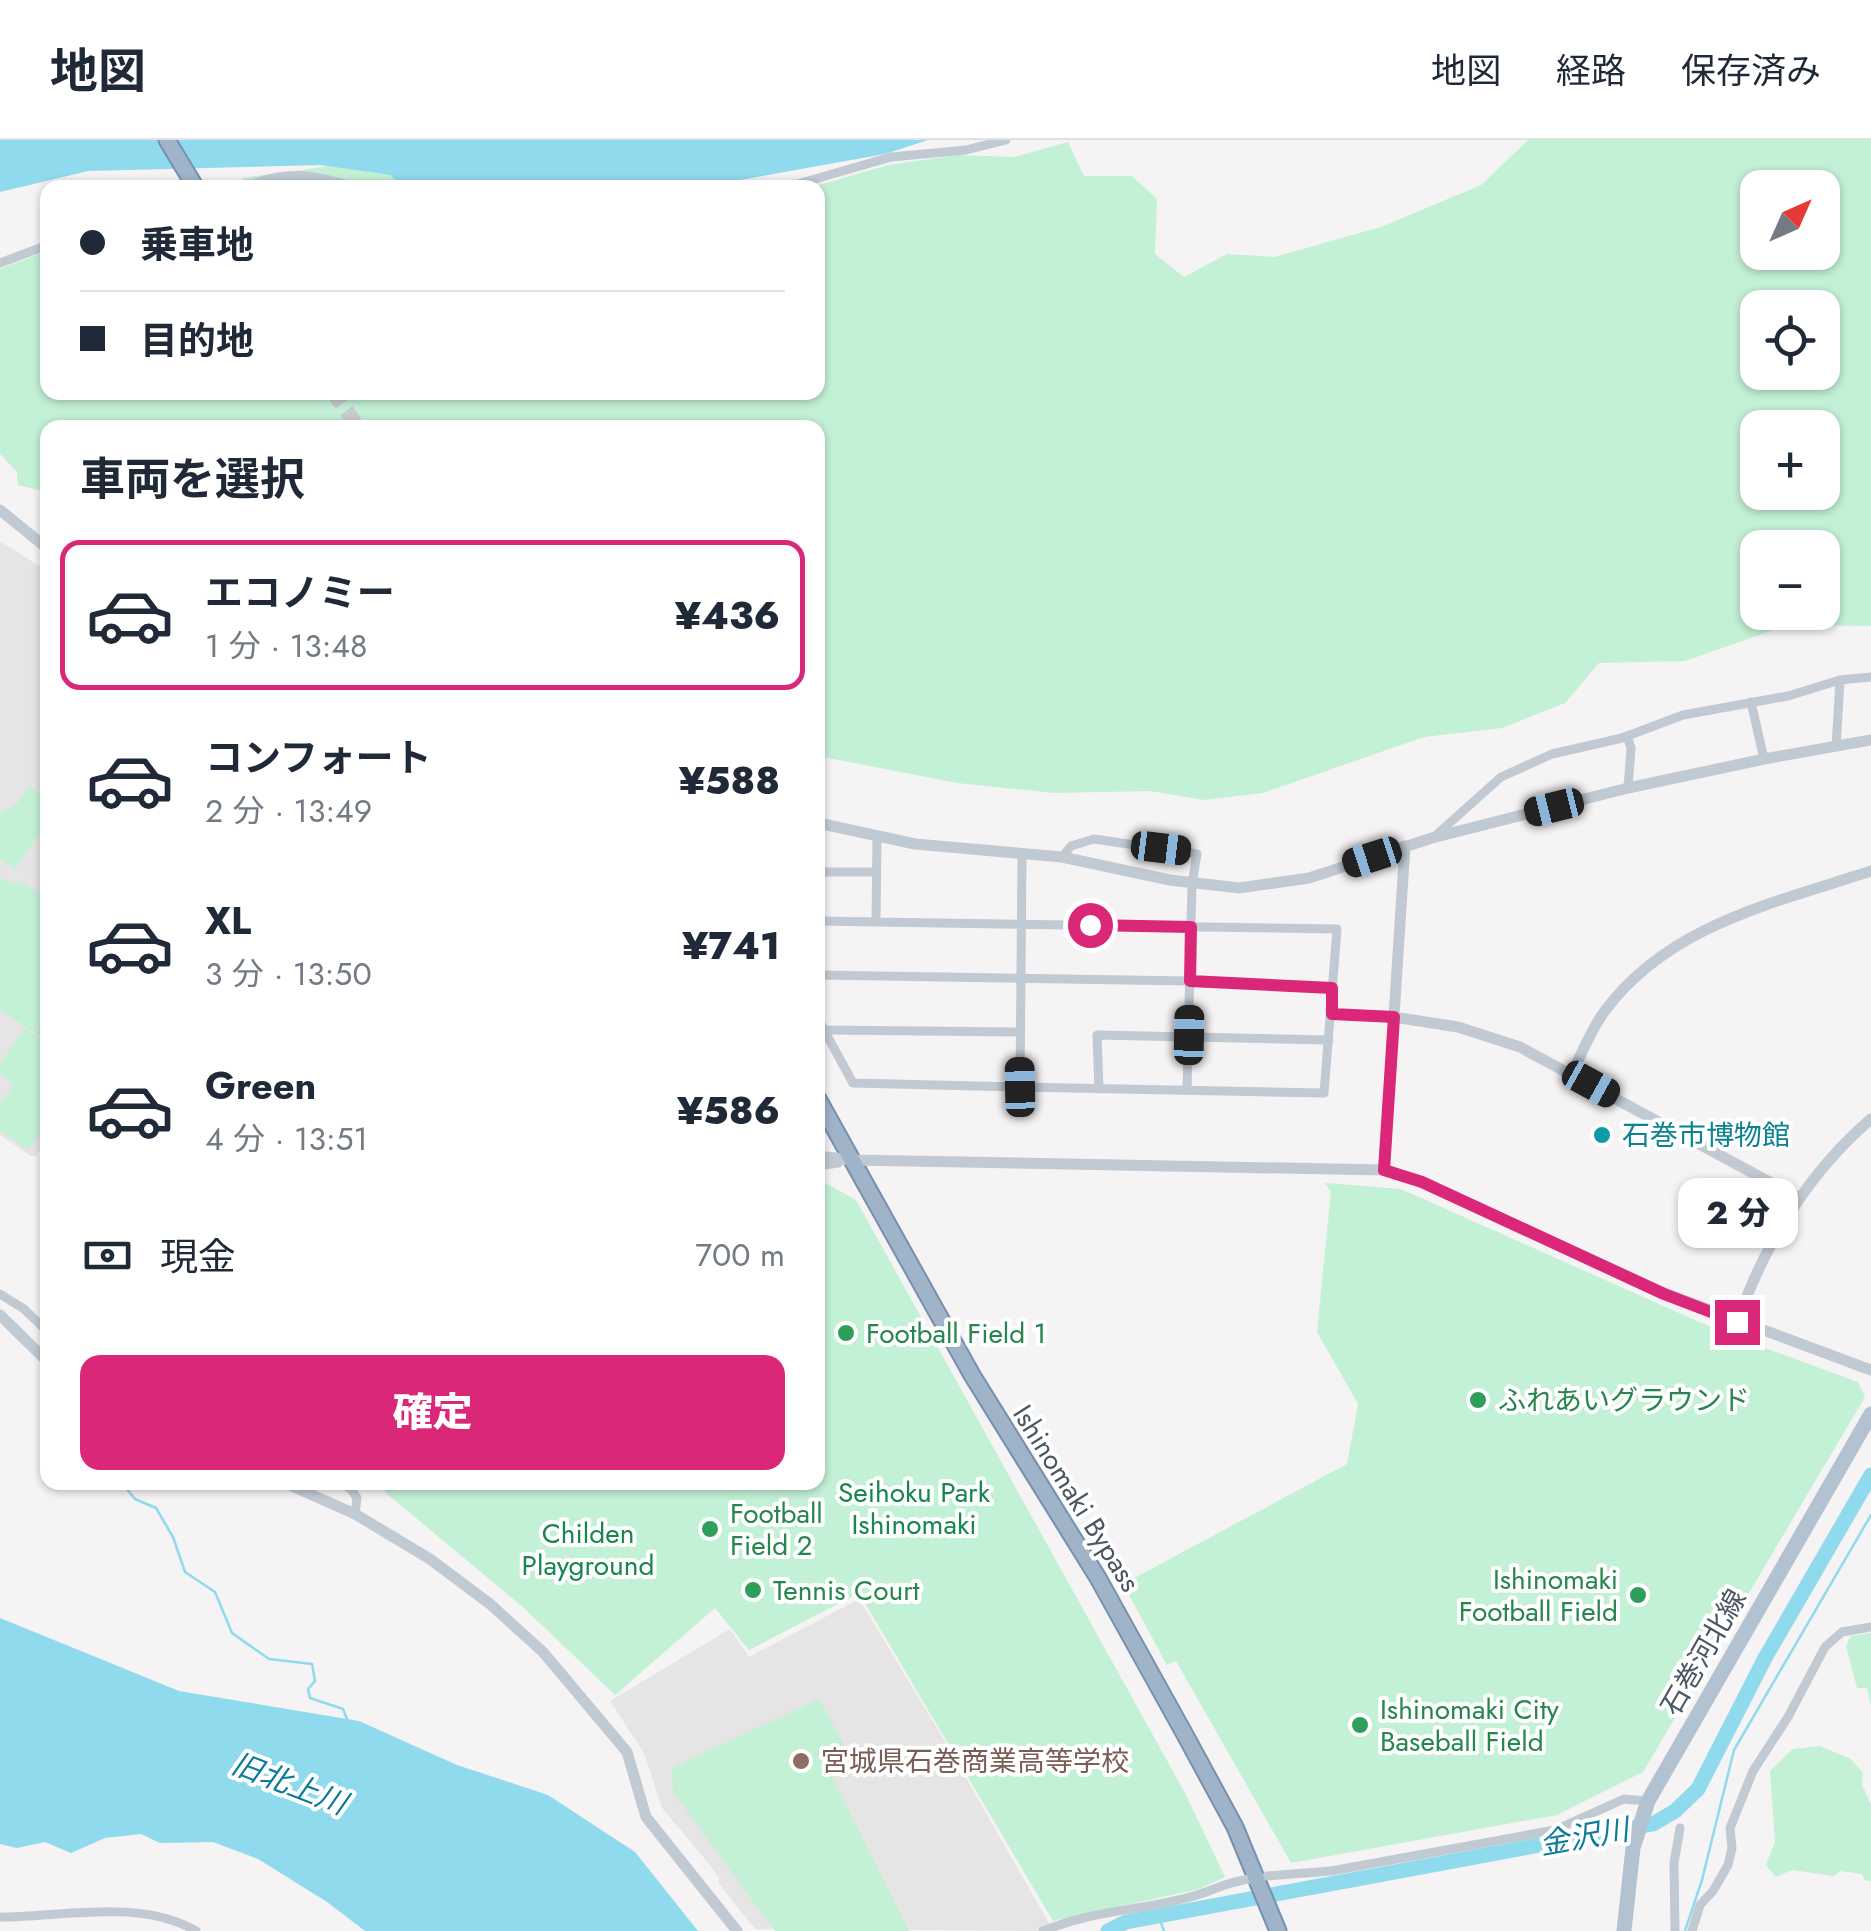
<!DOCTYPE html>
<html lang="ja">
<meta charset="utf-8">
<style>
:root{--surface:#fff;--page:#f2f2f3;--text:#1f2937;--muted:#747a83;--line:#e0e1e3;--accent:#db2777}
body{margin:0;font-family:Jost,"Noto Sans JP",sans-serif;background:var(--page);color:var(--text);height:100vh;display:flex;flex-direction:column;font-size:38px;white-space:nowrap}
*{box-sizing:border-box;margin:0}
p{font-size:32px;color:var(--muted)}
.icon{flex:none;width:55px;height:55px;fill:none;stroke:currentColor;stroke-width:2;stroke-linecap:round;stroke-linejoin:round}
.map{position:relative;flex:1;overflow:hidden}
.side{position:absolute;left:40px;top:280px;width:785px;height:1070px;display:flex;flex-direction:column;background:var(--surface);border-radius:20px;box-shadow:0 2px 8px #0004}
.side>*{flex:none}
.banner{position:absolute;left:40px;top:40px;width:785px;height:220px;border-radius:20px;box-shadow:0 2px 8px #0004;display:grid;align-content:center;height:220px;padding:0 40px;background:var(--surface)}
.needle{width:65px;rotate:45deg}
.fabs{position:absolute;left:1740px;top:30px;display:grid;gap:20px}
.fabs a{display:grid;place-items:center;width:100px;height:100px;border-radius:20px;background:var(--surface);box-shadow:0 2px 8px #0004;font-size:50px}
.end{position:absolute;width:45px;height:45px;margin:-22px;border:12px solid #db2777;background:#fff;box-shadow:0 0 0 5px #fff}
.from{border-radius:50%}
.bubble{position:absolute;height:70px;border-radius:20px;background:var(--surface);box-shadow:0 2px 8px #0004;font-size:32px;font-weight:800;line-height:70px;text-align:center}
.car{position:absolute;width:30px;height:60px;margin:-30px -15px;border-radius:12px;box-shadow:0 0 8px 2px #0007;background:linear-gradient(#222 24%,#8ab4d8 0 40%,#222 0 76%,#8ab4d8 0 86%,#222 0)}
.banner b{display:flex;align-items:center;gap:35px;height:95px;font-size:38px}
.banner b+b{border-top:2px solid var(--line)}
.banner i{width:25px;height:25px;background:var(--text)}
ul{padding:0;list-style:none}
li{display:flex;align-items:center;gap:30px;height:150px;margin:0 20px 15px;padding:0 20px;border:5px solid transparent;border-radius:20px}
li div{flex:1}
li b{display:block;font-size:38px}
li em{font-style:normal;font-weight:800}
li.active{border-color:var(--accent)}
li>.icon{width:90px;height:90px;stroke-width:1.5}
h2{padding:0 40px;font-size:45px;line-height:120px}
.pay{display:flex;align-items:center;gap:25px;height:110px;padding:0 40px;font-size:38px}
.pay p{margin-inline-start:auto}
.primary-button{display:flex;gap:20px;margin-top:auto;padding:20px 40px}
.primary-button a{flex:1;height:115px;border-radius:20px;background:var(--accent);color:#fff;font-size:40px;font-weight:800;line-height:115px;text-align:center}
header{display:flex;align-items:center;gap:60px;box-sizing:border-box;height:140px;padding:0 50px;background:var(--surface);border-bottom:2px solid var(--line)}
header strong{font-size:48px}
nav{display:flex;gap:55px;margin-inline-start:auto;font-size:35px}
.map>svg:first-child{display:block}
.education{fill:#e6e4e5}
.green{fill:#c3f1d5;fill-rule:evenodd}
.water{fill:#90daee}
.lines{fill:none;stroke-linecap:round;stroke-linejoin:round}
.stream{stroke:#90daee;stroke-width:2.5}
.river{stroke:#90daee;stroke-width:15}
.trunk-tunnel{stroke:#caccce;stroke-width:15;stroke-dasharray:15 8;stroke-linecap:butt}
.trunk-casing{stroke:#7690ad;stroke-width:19}
.minor{stroke:#c1cad2;stroke-width:9}
.tertiary{stroke:#c1cad2;stroke-width:11}
.primary{stroke:#b3c2d1;stroke-width:15}
.trunk{stroke:#9fb4c9;stroke-width:15}
.route{stroke:#db2777;stroke-width:12}
.culture-dot{fill:#0f9aa8;stroke:#fff;stroke-width:4}
.leisure-dot{fill:#2e9e5b;stroke:#fff;stroke-width:4}
.education-dot{fill:#8d6e63;stroke:#fff;stroke-width:4}
.labels{text-anchor:middle;stroke-width:8;stroke-linejoin:round;paint-order:stroke}
.culture-label{font-size:28px;fill:#0d838f;stroke:#fff;text-anchor:start}
.leisure-label{font-size:28px;fill:#27864d;stroke:#fff;text-anchor:start}
.park-label{font-size:28px;fill:#17864f;stroke:#fff}
.street-label{font-size:28px;fill:#4a5661;stroke:#fff}
.education-label{font-size:28px;fill:#785e54;stroke:#fff;text-anchor:start}
.water-label{font-size:30px;font-style:italic;fill:#0c7c9b;stroke:#fff}
</style>
<header>
<strong>地図</strong>
<nav><a>地図</a><a>経路</a><a>保存済み</a></nav>
</header>
<div class="map">
<svg width="1871" height="1791" viewBox="0 0 1871 1791">
<rect width="100%" height="100%" fill="#f5f3f3"/>
<g class="education">
<polygon points="0,401 47,431 48,998 36,1016 31,1016 0,995"/>
<polygon points="859,1459 946,1603 1050,1785 1036,1791 755,1789 719,1744 719,1737 700,1713 662,1668 644,1613 610,1561 730,1489 749,1517"/>
</g>
<g class="green">
<path d="M 1528,0 L 1871,0 L 1871,486 L 1788,485 L 1685,521 L 1599,523 L 1565,563 L 1502,588 L 1424,597 L 1263,653 L 1204,660 L 1150,651 L 1054,653 L 957,643 L 818,616 L 818,288 L 48,288 L 47,352 L 18,345 L 17,332 L 0,314 L 0,129 L 47,111 L 48,252 L 818,252 L 818,48 L 812,47 L 888,25 L 958,15 L 1014,17 L 1068,2 L 1084,36 L 1132,36 L 1157,59 L 1155,114 L 1184,137 L 1227,114 L 1274,117 L 1381,87 L 1481,45 ZM 1758,48 L 1822,48 L 1822,112 L 1758,112 ZM 1758,168 L 1822,168 L 1822,232 L 1758,232 ZM 1758,288 L 1822,288 L 1822,352 L 1758,352 ZM 1758,408 L 1822,408 L 1822,472 L 1758,472 Z"/>
<polygon points="330,26 391,35 440,47 241,48 243,38"/>
<polygon points="29,646 47,659 47,682 15,729 0,719 0,673 17,664"/>
<polygon points="0,737 9,743 25,743 47,758 47,901 0,870"/>
<polygon points="24,888 48,904 47,981 28,1010 0,991 0,965 14,944 0,934 0,925"/>
<polygon points="818,1039 856,1060 1185,1653 1225,1737 1199,1749 1053,1781 859,1453 749,1510 715,1468 615,1555 525,1469 374,1343 818,1342"/>
<polygon points="1325,1043 1401,1049 1724,1193 1858,1242 1865,1257 1643,1632 1557,1675 1291,1723 1176,1521 1167,1525 1123,1444 1347,1324 1358,1264 1317,1192 1331,1052"/>
<polygon points="1871,1493 1871,1566 1867,1548 1857,1548 1846,1506 1851,1496"/>
<polygon points="819,1559 846,1608 824,1622 909,1791 775,1791 673,1652 672,1628"/>
<polygon points="1820,1606 1851,1619 1863,1633 1862,1645 1871,1664 1871,1741 1865,1740 1862,1734 1840,1731 1834,1736 1792,1730 1776,1737 1766,1725 1775,1702 1770,1631 1793,1609"/>
</g>
<g class="water">
<polygon points="0,0 928,0 885,14 701,47 440,47 399,45 391,35 320,25 88,31 0,52"/>
<polygon points="0,1478 179,1551 359,1581 457,1625 548,1655 635,1712 698,1791 365,1791 327,1762 258,1719 213,1702 160,1703 141,1694 105,1698 71,1713 45,1702 17,1708 0,1704"/>
</g>
<g class="lines">
<g class="stream">
<polyline points="121,1342 135,1359 156,1368 173,1397 185,1432 215,1452 232,1493 269,1519 312,1524 315,1541 308,1549 310,1558 343,1569 347,1579"/>
<polyline points="1159,1777 1164,1791"/>
<polyline points="1685,1791 1702,1740 1734,1610 1871,1375"/>
</g>
<polyline class="river" points="1108,1791 1126,1782 1653,1684 1675,1671 1698,1649 1765,1518 1871,1335"/>
<polyline class="trunk-tunnel" points="333,252 359,288"/>
<defs>
<g id="trunk">
<polyline points="167,0 196,48"/>
<polyline points="818,959 972,1235 1098,1438 1184,1593 1235,1687 1278,1791"/>
</g>
</defs>
<use href="#trunk" class="trunk-casing"/>
<g class="minor">
<path d="M 245,48 C 286,27 317,36 359,48"/>
<polyline points="784,48 891,17 966,10 1006,0"/>
<polyline points="0,123 48,105"/>
<polyline points="1751,562 1764,619"/>
<polyline points="1627,596 1631,608 1628,648"/>
<polyline points="1836,607 1840,540"/>
<polyline points="877,696 876,782 1337,789 1324,953 1020,947 1022,715"/>
<polyline points="1434,697 1501,637 1552,614 1622,598 1683,575 1788,556 1840,540 1871,537"/>
<polyline points="1062,717 1071,706 1094,699 1197,714 1192,744 1187,950"/>
<polyline points="818,732 875,732"/>
<polyline points="818,781 876,782"/>
<polyline points="818,835 1190,841 1333,848"/>
<polyline points="1331,874 1394,877"/>
<polyline points="818,878 824,890 1020,892"/>
<polyline points="824,890 853,943 1020,947"/>
<polyline points="1099,949 1097,895 1329,900"/>
<polyline points="0,1154 24,1169 48,1192"/>
<polyline points="339,1342 351,1349 357,1358 355,1374"/>
<polyline points="1267,1736 1331,1731 1555,1690 1624,1659 1648,1661"/>
<path d="M 0,1777 C 61,1777 140,1758 196,1791"/>
<path d="M 1043,1791 C 1095,1769 1145,1771 1197,1755 C 1218,1748 1234,1740 1257,1738"/>
<polyline points="1675,1791 1674,1723 1680,1688"/>
<polyline points="1692,1791 1700,1765 1713,1751 1728,1725 1732,1708 1730,1688 1753,1631 1788,1577 1825,1507 1842,1492 1871,1487"/>
</g>
<g class="tertiary">
<polyline points="0,370 48,409"/>
<polyline points="818,683 915,704 1062,717 1170,740 1239,748 1309,738 1432,698 1628,648 1764,619 1871,600"/>
<polyline points="1394,877 1458,887 1520,907 1799,1058"/>
<path d="M 1572,933 C 1582,913 1591,890 1604,872 C 1668,785 1774,763 1871,731"/>
<polyline points="818,1016 852,1020 1384,1030 1422,1042 1664,1153 1871,1230"/>
<polyline points="818,1025 838,1022"/>
<polyline points="1384,1030 1405,706"/>
<polyline points="0,1175 48,1222"/>
<path d="M 1737,1182 C 1764,1105 1809,1032 1871,979"/>
<polyline points="283,1342 355,1374 430,1419 490,1464 543,1512 627,1612 646,1677 737,1791"/>
</g>
<polyline class="primary" points="1624,1791 1633,1708 1648,1661 1871,1274"/>
<use href="#trunk" class="trunk"/>
</g>
<g class="lines">
<polyline class="route" points="1090,785 1191,787 1190,841 1332,848 1332,874 1394,877 1384,1030 1422,1042 1664,1154 1737,1182"/>
</g>
<circle class="culture-dot" cx="1602" cy="995" r="10"/>
<g class="leisure-dot">
<circle cx="846" cy="1193" r="10"/>
<circle cx="1478" cy="1260" r="10"/>
<circle cx="710" cy="1389" r="10"/>
<circle cx="753" cy="1450" r="10"/>
<circle cx="1638" cy="1455" r="10"/>
<circle cx="1360" cy="1585" r="10"/>
</g>
<circle class="education-dot" cx="801" cy="1621" r="10"/>
<g class="labels">
<g class="culture-label">
<text x="1622" y="1005">石巻市博物館</text>
</g>
<g class="leisure-label">
<text x="866" y="1203">Football Field 1</text>
<text x="1498" y="1270">ふれあいグラウンド</text>
<text x="730" y="1383">Football<tspan x="730" dy="32">Field 2</tspan></text>
<text x="1618" y="1449" text-anchor="end">Ishinomaki<tspan x="1618" dy="32">Football Field</tspan></text>
<text x="773" y="1460">Tennis Court</text>
<text x="1380" y="1579">Ishinomaki City<tspan x="1380" dy="32">Baseball Field</tspan></text>
</g>
<g class="park-label">
<text x="914" y="1362">Seihoku Park<tspan x="914" dy="32">Ishinomaki</tspan></text>
<text x="588" y="1403">Childen<tspan x="588" dy="32">Playground</tspan></text>
</g>
<g class="street-label">
<text transform="translate(1077 1358) rotate(58)" y="10">Ishinomaki Bypass</text>
<text transform="translate(1703 1512) rotate(-60)" y="10">石巻河北線</text>
</g>
<g class="education-label">
<text x="821" y="1631">宮城県石巻商業高等学校</text>
</g>
<g class="water-label">
<text transform="translate(289 1644) rotate(21)" y="10">旧北上川</text>
<text transform="translate(1584 1697) rotate(-10)" y="10">金沢川</text>
</g>
</g>
</svg>
<div class="fabs">
<a><svg class="needle" viewBox="-14 -14 28 28"><path d="M0-13l5 13h-10z" fill="#e53935"/><path d="M0 13l5-13h-10z" fill="#747a83"/></svg></a>
<a><svg class="icon" aria-label="locate" viewBox="0 0 24 24"><circle cx="12" cy="12" r="6"/><path d="M12 2v4M12 18v4M2 12h4M18 12h4"/></svg></a>
<a>+</a>
<a>−</a>
</div>
<i class="end from" style="left:1090px;top:785px"></i>
<i class="end" style="left:1737px;top:1182px"></i>
<div class="bubble" style="left:1678px;top:1038px;width:120px">2 分</div>
<i class="car" style="left:1554px;top:667px;rotate:256deg"></i>
<i class="car" style="left:1161px;top:708px;rotate:97deg"></i>
<i class="car" style="left:1372px;top:717px;rotate:252deg"></i>
<i class="car" style="left:1189px;top:895px;rotate:1deg"></i>
<i class="car" style="left:1591px;top:944px;rotate:119deg"></i>
<i class="car" style="left:1020px;top:947px;rotate:359deg"></i>
<div class="banner">
<b><i class="from"></i>乗車地</b>
<b><i></i>目的地</b>
</div>
<section class="side">
<h2>車両を選択</h2>
<ul>
<li class="active"><svg class="icon" aria-label="car" viewBox="0 0 24 24"><path d="M5 17H2v-5l4-1 3-4h7l3 4 3 1v5h-3M9 17h6M6 11h13"/><circle cx="7" cy="17" r="2"/><circle cx="17" cy="17" r="2"/></svg><div><b>エコノミー</b><p>1 分 · 13:48</p></div><em>¥436</em></li>
<li><svg class="icon" aria-label="car" viewBox="0 0 24 24"><path d="M5 17H2v-5l4-1 3-4h7l3 4 3 1v5h-3M9 17h6M6 11h13"/><circle cx="7" cy="17" r="2"/><circle cx="17" cy="17" r="2"/></svg><div><b>コンフォート</b><p>2 分 · 13:49</p></div><em>¥588</em></li>
<li><svg class="icon" aria-label="car" viewBox="0 0 24 24"><path d="M5 17H2v-5l4-1 3-4h7l3 4 3 1v5h-3M9 17h6M6 11h13"/><circle cx="7" cy="17" r="2"/><circle cx="17" cy="17" r="2"/></svg><div><b>XL</b><p>3 分 · 13:50</p></div><em>¥741</em></li>
<li><svg class="icon" aria-label="car" viewBox="0 0 24 24"><path d="M5 17H2v-5l4-1 3-4h7l3 4 3 1v5h-3M9 17h6M6 11h13"/><circle cx="7" cy="17" r="2"/><circle cx="17" cy="17" r="2"/></svg><div><b>Green</b><p>4 分 · 13:51</p></div><em>¥586</em></li>
</ul>
<div class="pay"><svg class="icon" aria-label="cash" viewBox="0 0 24 24"><path d="M3 7h18v10H3z"/><circle cx="12" cy="12" r="2"/></svg>現金<p>700 m</p></div>
<div class="primary-button"><a>確定</a></div>
</section>
</div>
